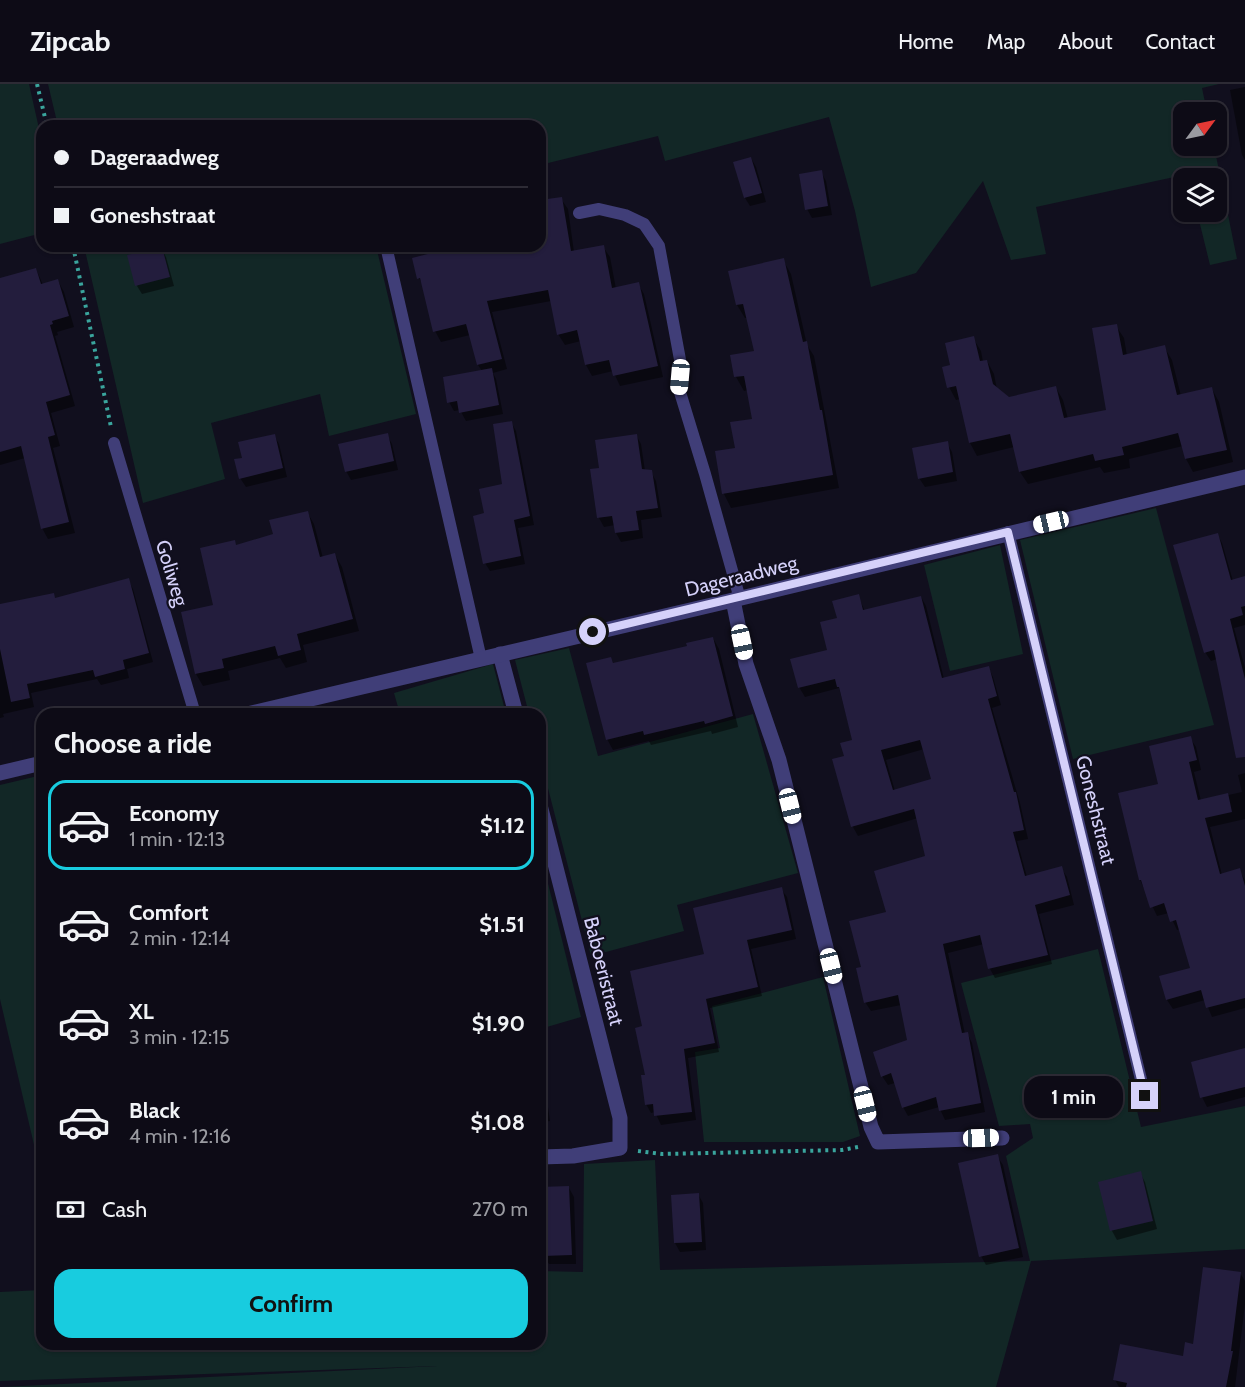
<!DOCTYPE html>
<meta charset="utf-8">
<style>
:root{--surface:#0d0b16;--page:#1b1923;--text:#f1f3f6;--muted:#9a9ba1;--line:#2d2b35;--accent:#18ccdf}
body{margin:0;font-family:Cabin,sans-serif;background:var(--page);color:var(--text);height:100vh;display:flex;flex-direction:column;font-size:22px;white-space:nowrap}
*{box-sizing:border-box;margin:0}
p{font-size:20px;color:var(--muted)}
.icon{flex:none;width:33px;height:33px;fill:none;stroke:currentColor;stroke-width:2;stroke-linecap:round;stroke-linejoin:round}
.map{position:relative;flex:1;overflow:hidden}
.details{position:absolute;left:36px;top:624px;width:510px;height:642px;display:flex;flex-direction:column;background:var(--surface);border-radius:18px;box-shadow:0 2px 4px #0004,0 0 0 2px var(--line)}
.details>*{flex:none}
.banner{position:absolute;left:36px;top:36px;width:510px;height:132px;border-radius:18px;box-shadow:0 2px 4px #0004,0 0 0 2px var(--line);display:grid;align-content:center;height:132px;padding:0 18px;background:var(--surface)}
.needle{width:39px;rotate:57deg}
.fabs{position:absolute;left:1173px;top:18px;display:grid;gap:12px}
.fabs a{display:grid;place-items:center;width:54px;height:54px;border-radius:12px;background:var(--surface);box-shadow:0 2px 4px #0004,0 0 0 2px var(--line);font-size:30px}
.end{position:absolute;width:27px;height:27px;margin:-14px;border:8px solid #d5d1fa;background:#111;box-shadow:0 0 0 3px #111}
.from{border-radius:50%}
.bubble{position:absolute;height:42px;border-radius:18px;background:var(--surface);box-shadow:0 2px 4px #0004,0 0 0 2px var(--line);font-size:20px;font-weight:700;line-height:42px;text-align:center}
.car{position:absolute;width:18px;height:36px;margin:-18px -9px;border-radius:8px;box-shadow:0 0 4px 2px #0007;background:linear-gradient(#fff 24%,#345 0 40%,#fff 0 76%,#345 0 86%,#fff 0)}
.banner b{display:flex;align-items:center;gap:21px;height:57px;font-size:22px}
.banner b+b{border-top:2px solid var(--line)}
.banner i{width:15px;height:15px;background:var(--text)}
ul{padding:0;list-style:none}
li{display:flex;align-items:center;gap:18px;height:90px;margin:0 12px 9px;padding:0 6px;border:3px solid transparent;border-radius:18px}
li div{flex:1}
li b{display:block;font-size:22px}
li em{font-style:normal;font-weight:700}
li.on{border-color:var(--accent)}
li>.icon{width:54px;height:54px;stroke-width:1.5}
h2{padding:0 18px;font-size:27px;line-height:72px}
.pay{display:flex;align-items:center;gap:15px;height:66px;padding:0 18px;font-size:22px}
.pay p{margin-inline-start:auto}
.primary-button{display:flex;gap:12px;margin-top:auto;padding:12px 18px}
.primary-button a{flex:1;height:69px;border-radius:18px;background:var(--accent);color:#111;font-size:24px;font-weight:700;line-height:69px;text-align:center}
header{display:flex;align-items:center;gap:36px;box-sizing:border-box;height:84px;padding:0 30px;background:var(--surface);border-bottom:2px solid var(--line)}
header strong{font-size:28px}
nav{display:flex;gap:33px;margin-inline-start:auto;font-size:21px}
.map>svg:first-child{display:block}
.green{fill:#122726}
.shadow{fill:#0007;fill-rule:evenodd}
.building{fill:#231d3d;fill-rule:evenodd}
.lines{fill:none;stroke-linecap:round;stroke-linejoin:round}
.path{stroke:#3aa59d;stroke-width:4;stroke-dasharray:3 4.5;stroke-linecap:butt}
.service{stroke:#403e78;stroke-width:12}
.minor{stroke:#403e78;stroke-width:15}
.route{stroke:#d5d1fa;stroke-width:8}
.labels{text-anchor:middle;stroke-width:4.5;stroke-linejoin:round;paint-order:stroke}
.street-label{font-size:20px;fill:#d5d1fa;stroke:#110f1e}
</style>
<header>
<strong>Zipcab</strong>
<nav><a>Home</a><a>Map</a><a>About</a><a>Contact</a></nav>
</header>
<div class="map">
<svg width="1245" height="1303" viewBox="0 0 1245 1303">
<rect width="100%" height="100%" fill="#110f1e"/>
<g class="green">
<polygon points="0,0 29,0 42,58 42,149 0,160"/>
<polygon points="48,0 1219,0 1202,4 1207,28 1184,28 1184,62 1214,62 1237,175 1210,181 1197,128 1216,128 1216,94 1189,94 1188,90 1036,123 1046,170 1011,176 983,97 916,189 871,203 855,127 829,33 665,77 658,52 540,81 540,42 58,42"/>
<polygon points="84,162 376,162 416,330 329,352 320,310 211,339 225,395 143,419"/>
<polygon points="1156,424 1214,641 1073,675 1020,456"/>
<polygon points="1000,461 1023,570 950,587 924,481"/>
<polygon points="569,564 598,672 753,630 798,789 677,821 684,847 591,872 540,673 540,630 529,630 515,576"/>
<polygon points="493,580 506,630 400,630 394,609"/>
<polygon points="42,691 42,1095 0,915 0,701"/>
<polygon points="540,767 581,933 540,945"/>
<polygon points="1098,865 1141,1043 1245,1022 1245,1165 1031,1177 996,1303 0,1303 438,1282 0,1297 0,1208 42,1206 42,1260 540,1260 540,1187 583,1188 584,1080 655,1076 660,1186 1030,1177 1006,1072 1033,1054 1030,1040 999,1042 961,899"/>
<polygon points="823,893 860,1052 843,1058 704,1058 695,968 720,964 712,922"/>
</g>
<g class="shadow">
<polygon points="1245,3 1245,76 1242,71 1230,6"/>
<polygon points="751,74 756,83 766,118 750,122 745,114"/>
<polygon points="821,88 826,97 832,131 812,134 807,125"/>
<polygon points="561,115 568,125 574,168 603,163 610,173 616,205 638,200 644,210 663,293 620,302 613,287 592,292 586,281 581,257 565,261 558,250 551,217 492,228 507,285 493,289 496,295 503,330 466,337 460,326 454,327 449,318 482,287 478,281 470,251 441,258 435,247 424,203 419,194 449,166 448,162 540,162 540,130"/>
<polygon points="161,164 166,173 174,202 142,210 137,202"/>
<polygon points="783,176 791,190 807,261 814,272 839,404 731,424 724,410 717,368 736,365 753,336 748,306 744,307 736,293 732,272 756,268 748,234 745,234 737,221"/>
<polygon points="36,185 43,201 58,197 64,208 74,243 57,248 58,251 55,252 75,322 51,329 60,362 53,364 75,449 48,455 42,444 25,374 0,381 0,195"/>
<polygon points="1116,242 1124,254 1127,272 1164,263 1172,276 1181,312 1212,305 1219,318 1233,378 1193,388 1186,375 1183,362 1129,375 1130,384 1104,389 1100,383 1028,400 1020,388 1014,363 977,372 970,359 960,315 956,316 949,303 952,282 973,254 981,267 983,278 987,277 994,290 997,306 1009,315 1056,304 1063,316 1068,335 1107,327"/>
<polygon points="511,338 516,347 534,441 518,444 525,480 490,487 485,479 486,431 504,401"/>
<polygon points="274,351 279,360 287,393 246,403 240,394 244,375"/>
<polygon points="387,351 392,360 398,386 351,396 346,387"/>
<polygon points="636,351 641,360 645,387 651,388 656,397 662,433 641,436 643,454 621,458 616,449 615,441 604,443 599,434 592,386 600,385"/>
<polygon points="947,359 952,368 957,397 925,403 919,394"/>
<polygon points="307,428 314,440 323,474 335,471 342,483 359,547 303,561 307,578 286,584 280,574 228,587 230,596 203,602 196,590 215,522 236,462 275,451"/>
<polygon points="1217,450 1222,459 1233,497 1245,498 1245,541 1234,544 1245,584 1245,659 1217,575 1211,577 1205,568"/>
<polygon points="128,496 133,505 153,578 127,585 129,594 101,601 97,595 31,609 34,623 3,630 4,633 0,634 0,522 56,515"/>
<path d="M 858,512 L 865,527 L 921,513 L 926,522 L 944,595 L 988,583 L 993,593 L 1001,621 L 992,624 L 1020,719 L 1028,755 L 1017,757 L 1027,793 L 1061,784 L 1067,793 L 1074,821 L 1039,830 L 1052,880 L 995,894 L 990,885 L 984,860 L 948,869 L 965,950 L 967,949 L 972,959 L 985,1028 L 945,1036 L 939,1023 L 908,1032 L 903,1023 L 895,999 L 888,1001 L 882,992 L 909,957 L 901,921 L 871,927 L 865,918 L 862,884 L 888,829 L 926,773 L 918,734 L 858,752 L 853,743 L 833,676 L 846,673 L 853,657 L 839,604 L 805,613 L 799,603 L 829,567 L 838,535 ZM 924,665 L 932,696 L 895,707 L 886,676 Z"/>
<polygon points="713,554 719,565 738,643 712,650 711,647 651,661 649,657 613,666 607,655 611,575 614,580 689,564"/>
<polygon points="1190,654 1196,663 1201,686 1194,688 1201,717 1242,708 1238,691 1245,689 1245,735 1210,743 1222,791 1239,786 1245,796 1245,924 1212,933 1205,916 1173,925 1167,916 1161,893 1192,885 1181,845 1177,846 1169,829 1157,832 1140,796 1160,701"/>
<polygon points="781,805 787,813 796,855 751,865 762,912 710,924 719,968 688,974 696,1036 661,1041 655,1028 651,1029 646,1020 644,943 706,872"/>
<polygon points="1245,966 1245,1013 1207,1023 1202,1013"/>
<polygon points="540,967 550,1037 540,1038"/>
<polygon points="997,1072 1003,1081 1023,1173 986,1181 981,1172"/>
<polygon points="1140,1089 1145,1098 1157,1145 1117,1156 1112,1147 1100,1099"/>
<polygon points="540,1104 569,1104 574,1113 576,1180 549,1180 544,1172 544,1161 540,1162"/>
<polygon points="698,1110 703,1119 706,1166 680,1168 675,1159"/>
<polygon points="1240,1189 1245,1197 1245,1220 1235,1303 1119,1303 1115,1296 1184,1273"/>
</g>
<g class="building">
<polygon points="751,73 762,109 744,114 733,78"/>
<polygon points="822,86 828,122 805,126 799,90"/>
<polygon points="562,113 571,167 604,161 612,204 639,198 658,282 613,292 609,276 585,281 577,246 557,251 548,206 487,217 502,275 477,281 466,240 433,248 420,194 417,195 412,174 459,162 540,162 540,116"/>
<polygon points="162,163 170,193 135,202 127,171"/>
<polygon points="784,174 803,258 807,257 820,326 822,326 833,391 722,410 715,367 735,364 730,338 752,335 744,292 734,293 730,271 754,267 743,220 736,221 728,187"/>
<polygon points="36,184 41,200 58,195 69,232 52,237 53,240 50,241 70,311 46,318 55,351 48,353 69,438 41,445 21,362 0,368 0,194"/>
<polygon points="1117,240 1123,271 1165,261 1177,311 1212,303 1227,366 1185,375 1178,349 1122,363 1124,371 1095,377 1093,370 1019,388 1010,350 969,359 956,302 947,304 942,283 950,281 945,259 974,252 980,277 987,276 993,300 1009,313 1056,302 1064,334 1106,326 1092,244"/>
<polygon points="492,284 499,321 459,329 457,317 447,319 443,293"/>
<polygon points="512,337 530,432 514,436 521,472 483,480 473,432 484,429 479,405 502,400 493,340"/>
<polygon points="388,349 394,377 345,388 338,360"/>
<polygon points="275,350 283,384 239,395 234,375 242,374 238,358"/>
<polygon points="637,350 642,385 652,386 658,424 636,427 639,446 615,449 612,432 597,434 590,385 599,384 595,356"/>
<polygon points="948,357 953,388 918,395 912,364"/>
<polygon points="308,427 320,473 335,469 353,535 297,550 301,566 278,572 275,562 222,575 224,584 195,590 181,528 213,521 200,464 235,456 236,461 273,450 269,436"/>
<polygon points="1218,449 1231,496 1245,492 1245,522 1241,523 1243,531 1230,535 1245,595 1245,673 1236,674 1214,566 1204,569 1173,461"/>
<polygon points="129,494 149,569 123,576 125,585 95,593 93,586 27,600 30,614 11,618 0,565 0,520 54,509 55,514"/>
<path d="M 859,510 L 863,526 L 921,512 L 942,594 L 989,582 L 997,612 L 988,615 L 1014,708 L 1016,708 L 1024,746 L 1013,748 L 1025,792 L 1062,782 L 1070,811 L 1035,821 L 1048,871 L 988,885 L 980,851 L 943,860 L 962,949 L 968,948 L 981,1019 L 939,1027 L 936,1013 L 902,1024 L 891,989 L 881,993 L 873,968 L 907,956 L 898,911 L 864,919 L 856,884 L 861,883 L 849,837 L 886,828 L 874,787 L 925,772 L 914,725 L 851,743 L 832,675 L 844,672 L 840,659 L 852,656 L 839,603 L 837,603 L 835,595 L 798,604 L 790,575 L 827,566 L 820,538 L 837,534 L 832,517 ZM 920,656 L 931,695 L 893,706 L 881,666 Z"/>
<polygon points="713,553 733,632 705,640 704,637 644,651 643,647 606,656 586,579 611,573 613,579 687,562 686,559"/>
<polygon points="1191,652 1197,676 1189,678 1198,716 1228,709 1232,728 1205,734 1220,790 1240,784 1245,802 1245,914 1206,924 1201,906 1166,916 1159,892 1190,884 1176,836 1170,838 1164,819 1150,824 1141,796 1139,796 1118,709 1158,700 1149,662"/>
<polygon points="782,803 792,846 747,856 758,903 706,915 715,959 684,965 692,1028 654,1032 653,1020 645,1021 641,991 645,991 635,944 642,942 630,887 704,870 693,824"/>
<polygon points="1245,964 1245,1003 1200,1014 1191,978"/>
<polygon points="998,1070 1019,1164 979,1173 958,1079"/>
<polygon points="1141,1087 1153,1137 1110,1147 1098,1098"/>
<polygon points="569,1102 572,1171 543,1172 542,1153 540,1153 540,1103"/>
<polygon points="699,1109 702,1158 674,1159 671,1111"/>
<polygon points="1203,1183 1241,1188 1231,1267 1233,1267 1226,1303 1126,1303 1127,1299 1113,1296 1120,1260 1183,1272 1185,1258 1193,1260"/>
</g>
<g class="lines">
<g class="path">
<polyline points="37,0 47,42"/>
<polyline points="73,162 111,343"/>
<polyline points="638,1067 662,1070 842,1066 858,1063"/>
</g>
<g class="service">
<polyline points="579,129 599,125 625,131 644,140 659,162 681,281 679,305 705,390 740,515"/>
<polyline points="386,162 481,575"/>
<polyline points="114,359 195,630"/>
<polyline points="1008,448 1145,1012"/>
</g>
<g class="minor">
<polyline points="733,516 746,580 779,676 871,1043 878,1058 1002,1054"/>
<polyline points="500,570 516,630"/>
<polyline points="247,630 733,516 1245,393"/>
<polyline points="0,689 42,679"/>
<polyline points="540,721 620,1034 620,1064 573,1072 540,1073"/>
</g>
</g>
<g class="lines">
<polyline class="route" points="593,548 1008,448 1145,1012"/>
</g>
<g class="labels">
<g class="street-label">
<text transform="translate(172 489) rotate(73)" y="7">Goliweg</text>
<text transform="translate(741 492) rotate(-14)" y="7">Dageraadweg</text>
<text transform="translate(1096 726) rotate(76)" y="7">Goneshstraat</text>
<text transform="translate(604 887) rotate(76)" y="7">Baboeristraat</text>
</g>
</g>
</svg>
<div class="fabs">
<a><svg class="needle" viewBox="-14 -14 28 28"><path d="M0-13l5 13h-10z" fill="#e53935"/><path d="M0 13l5-13h-10z" fill="#9a9ba1"/></svg></a>
<a><svg class="icon" aria-label="layers" viewBox="0 0 24 24"><path d="M12 4l9 5-9 5-9-5zM3 14l9 5 9-5"/></svg></a>
</div>
<i class="end from" style="left:593px;top:548px"></i>
<i class="end" style="left:1145px;top:1012px"></i>
<div class="bubble" style="left:1024px;top:992px;width:99px">1 min</div>
<i class="car" style="left:680px;top:293px;rotate:185deg"></i>
<i class="car" style="left:1051px;top:438px;rotate:257deg"></i>
<i class="car" style="left:742px;top:558px;rotate:168deg"></i>
<i class="car" style="left:790px;top:722px;rotate:166deg"></i>
<i class="car" style="left:831px;top:882px;rotate:166deg"></i>
<i class="car" style="left:865px;top:1020px;rotate:166deg"></i>
<i class="car" style="left:981px;top:1054px;rotate:88deg"></i>
<div class="banner">
<b><i class="from"></i>Dageraadweg</b>
<b><i></i>Goneshstraat</b>
</div>
<section class="details">
<h2>Choose a ride</h2>
<ul>
<li class="on"><svg class="icon" aria-label="car" viewBox="0 0 24 24"><path d="M5 17H2v-5l4-1 3-4h7l3 4 3 1v5h-3M9 17h6M6 11h13"/><circle cx="7" cy="17" r="2"/><circle cx="17" cy="17" r="2"/></svg><div><b>Economy</b><p>1 min · 12:13</p></div><em>$1.12</em></li>
<li><svg class="icon" aria-label="car" viewBox="0 0 24 24"><path d="M5 17H2v-5l4-1 3-4h7l3 4 3 1v5h-3M9 17h6M6 11h13"/><circle cx="7" cy="17" r="2"/><circle cx="17" cy="17" r="2"/></svg><div><b>Comfort</b><p>2 min · 12:14</p></div><em>$1.51</em></li>
<li><svg class="icon" aria-label="car" viewBox="0 0 24 24"><path d="M5 17H2v-5l4-1 3-4h7l3 4 3 1v5h-3M9 17h6M6 11h13"/><circle cx="7" cy="17" r="2"/><circle cx="17" cy="17" r="2"/></svg><div><b>XL</b><p>3 min · 12:15</p></div><em>$1.90</em></li>
<li><svg class="icon" aria-label="car" viewBox="0 0 24 24"><path d="M5 17H2v-5l4-1 3-4h7l3 4 3 1v5h-3M9 17h6M6 11h13"/><circle cx="7" cy="17" r="2"/><circle cx="17" cy="17" r="2"/></svg><div><b>Black</b><p>4 min · 12:16</p></div><em>$1.08</em></li>
</ul>
<div class="pay"><svg class="icon" aria-label="cash" viewBox="0 0 24 24"><path d="M3 7h18v10H3z"/><circle cx="12" cy="12" r="2"/></svg>Cash<p>270 m</p></div>
<div class="primary-button"><a>Confirm</a></div>
</section>
</div>
